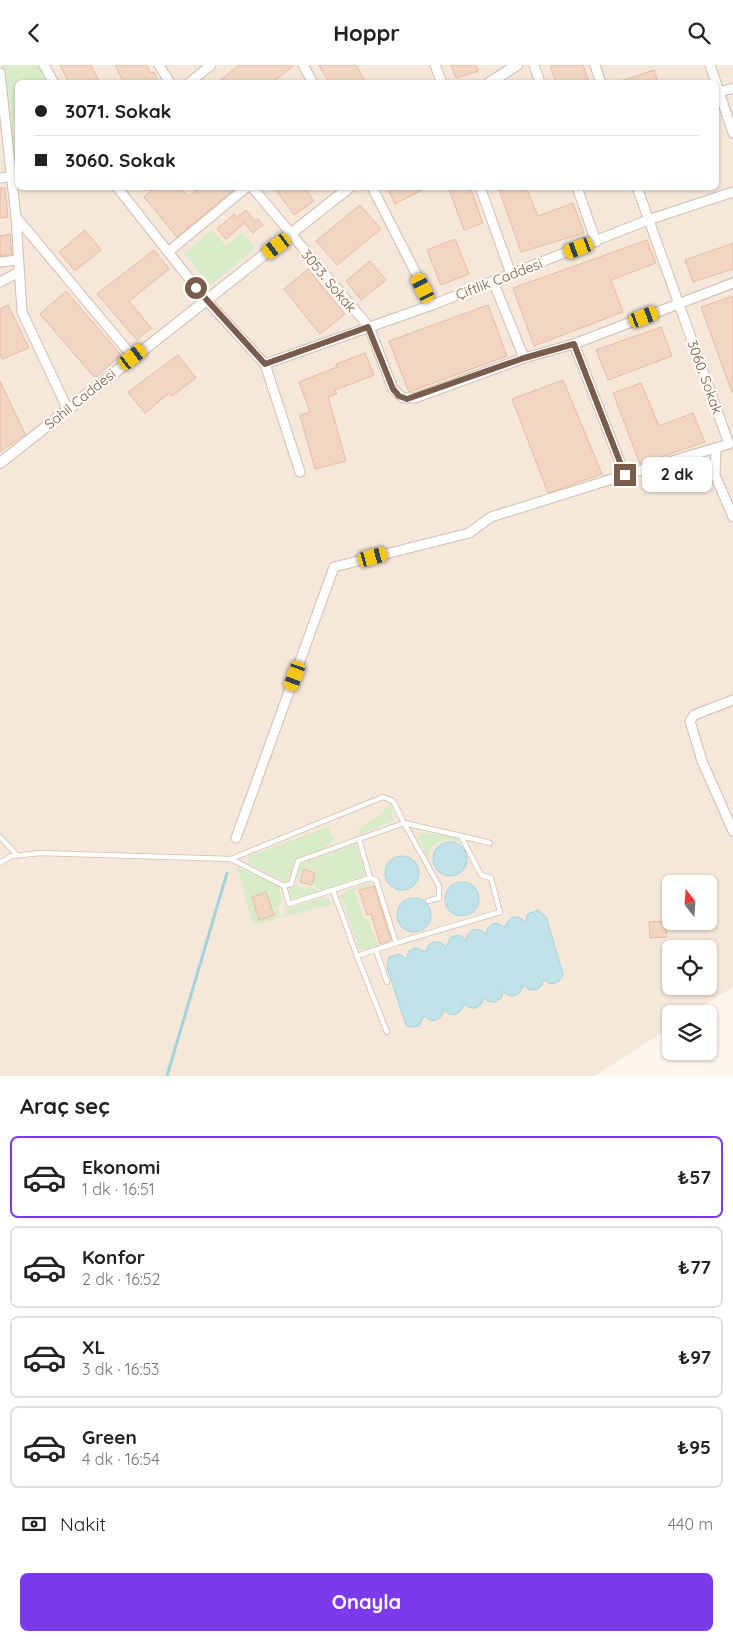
<!DOCTYPE html>
<html lang="tr">
<meta charset="utf-8">
<style>
:root{--surface:#fff;--page:#f2f2f2;--text:#202124;--muted:#757577;--line:#e0e0e0;--accent:#7c3aed}
body{margin:0;font-family:Quicksand,sans-serif;background:var(--page);color:var(--text);height:100vh;display:flex;flex-direction:column;font-size:19px;white-space:nowrap}
*{box-sizing:border-box;margin:0}
p{font-size:16px;color:var(--muted)}
.icon{flex:none;width:28px;height:28px;fill:none;stroke:currentColor;stroke-width:2;stroke-linecap:round;stroke-linejoin:round}
.map{position:relative;height:1011px;overflow:hidden}
.details{display:flex;flex-direction:column;background:var(--surface);flex:1}
.details>*{flex:none}
.guide{position:absolute;left:15px;top:15px;width:704px;height:110px;border-radius:8px;box-shadow:0 1px 4px #0004;display:grid;align-content:center;height:110px;padding:0 20px;background:var(--surface)}
.needle{width:32px;rotate:343deg}
.fabs{position:absolute;left:662px;top:810px;display:grid;gap:10px}
.fabs a{display:grid;place-items:center;width:55px;height:55px;border-radius:8px;background:var(--surface);box-shadow:0 1px 4px #0004;font-size:25px}
.end{position:absolute;width:22px;height:22px;margin:-11px;border:6px solid #7a5c4d;background:#fff;box-shadow:0 0 0 2px #fff}
.from{border-radius:50%}
.bubble{position:absolute;height:35px;border-radius:8px;background:var(--surface);box-shadow:0 1px 4px #0004;font-size:16px;font-weight:800;line-height:35px;text-align:center}
.car{position:absolute;width:15px;height:30px;margin:-15px -8px;border-radius:6px;box-shadow:0 0 4px 1px #0007;background:linear-gradient(#f5c518 24%,#345 0 40%,#f5c518 0 76%,#345 0 86%,#f5c518 0)}
.guide b{display:flex;align-items:center;gap:18px;height:48px;font-size:19px}
.guide b+b{border-top:1px solid var(--line)}
.guide i{width:12px;height:12px;background:var(--text)}
ul{padding:0;list-style:none}
li{display:flex;align-items:center;gap:15px;height:82px;margin:0 10px 8px;padding:0 10px;border:2px solid var(--line);border-radius:8px}
li div{flex:1}
li b{display:block;font-size:19px}
li em{font-style:normal;font-weight:800}
li.selected{border-color:var(--accent)}
li>.icon{width:45px;height:45px;stroke-width:1.5}
h2{padding:0 20px;font-size:22px;line-height:60px}
.pay{display:flex;align-items:center;gap:12px;height:55px;padding:0 20px;font-size:19px}
.pay p{margin-inline-start:auto}
.button{display:flex;gap:10px;margin-top:auto;padding:10px 20px}
.button a{flex:1;height:58px;border-radius:8px;background:var(--accent);color:#fff;font-size:20px;font-weight:800;line-height:58px;text-align:center}
header{display:flex;justify-content:space-between;align-items:center;height:65px;padding:0 20px;background:var(--surface);font-size:22px;font-weight:800}
.map>svg:first-child{display:block}
.residential{fill:#f5e8da;fill-rule:evenodd}
.green{fill:#d8ecc9}
.water{fill:#bfe3e8;stroke:#a5d3da}
.lines{fill:none;stroke-linecap:round;stroke-linejoin:round}
.stream{stroke:#a5d3da;stroke-width:3}
.building{fill:#f3d5c3;stroke:#e6bba3}
.service-casing{stroke:#d1beb0;stroke-width:6}
.minor-casing{stroke:#d1beb0;stroke-width:11}
.tertiary-casing{stroke:#d1beb0;stroke-width:12}
.service{stroke:#fff;stroke-width:4.5}
.minor{stroke:#fff;stroke-width:9}
.tertiary{stroke:#fff;stroke-width:10}
.route{stroke:#7a5c4d;stroke-width:6}
.labels{text-anchor:middle;stroke-width:4.5;stroke-linejoin:round;paint-order:stroke}
.street-label{font-size:14px;fill:#7a5c4d;stroke:#fffaf3}
</style>
<header><svg class="icon" aria-label="back" viewBox="0 0 24 24"><path d="M15 5l-7 7 7 7"/></svg>Hoppr<svg class="icon" aria-label="search" viewBox="0 0 24 24"><circle cx="10" cy="10" r="6"/><path d="M15 15l6 6"/></svg></header>
<div class="map">
<svg width="733" height="1011" viewBox="0 0 733 1011">
<rect width="100%" height="100%" fill="#fdf6ec"/>
<path class="residential" d="M 0,0 L 733,0 L 733,922 L 691,949 L 671,949 L 671,962 L 595,1011 L 0,1011 ZM 18,18 L 716,18 L 716,122 L 18,122 ZM 671,819 L 709,819 L 709,856 L 671,856 ZM 671,884 L 709,884 L 709,921 L 671,921 Z"/>
<g class="green">
<polygon points="2,0 38,0 48,17 18,18 18,100 14,100"/>
<polygon points="212,165 226,181 242,168 255,183 211,220 184,189"/>
<polygon points="390,740 393,745 393,756 361,769 358,764 384,748 383,745"/>
<polygon points="328,762 335,776 328,778 326,783 297,793 287,818 248,798 249,791"/>
<path d="M 422,768 L 453,771 L 462,778 C 447,772 439,773 429,787 L 430,795 L 417,772 Z"/>
<polygon points="356,779 365,808 363,813 322,826 313,820 317,806 303,803 299,815 297,814 296,810 299,798 304,798"/>
<polygon points="237,802 278,820 283,836 277,843 280,851 285,850 283,845 325,832 334,839 253,860"/>
<polygon points="371,818 373,820 355,826 364,854 368,854 378,881 367,885 359,883 341,832 343,827"/>
<polygon points="294,820 306,824 309,821 319,827 295,834 290,832 288,826"/>
</g>
<g class="water">
<circle cx="450" cy="794" r="17"/>
<circle cx="402" cy="808" r="17"/>
<circle cx="462" cy="834" r="17"/>
<circle cx="414" cy="850" r="17"/>
<path d="M 538,845 L 546,852 L 562,905 L 563,911 L 558,917 L 550,919 L 543,914 L 542,920 L 536,925 L 528,924 L 523,920 C 521,931 511,935 503,926 L 502,932 L 496,937 L 488,936 L 484,933 C 481,944 472,946 464,939 C 461,950 452,953 444,945 C 441,956 432,959 424,951 L 419,961 L 411,962 L 406,960 L 387,902 L 389,892 L 399,889 L 406,894 L 409,886 L 416,883 L 426,887 C 428,876 438,873 446,882 L 451,872 L 459,870 L 466,875 C 468,864 477,861 486,869 C 488,858 497,855 505,863 C 508,852 517,848 525,857 L 528,849 Z"/>
</g>
<g class="lines">
<polyline class="stream" points="167,1011 227,808"/>
</g>
<g class="building">
<polygon points="60,0 91,0 100,18 69,18"/>
<polygon points="115,0 146,0 151,8 154,7 159,18 124,18"/>
<polygon points="239,0 294,0 272,18 217,18"/>
<polygon points="319,0 356,0 366,18 329,18"/>
<polygon points="451,0 476,0 478,6 456,13"/>
<polygon points="550,0 583,0 588,15 581,18 556,18"/>
<polygon points="654,5 658,18 621,18 621,16"/>
<polygon points="155,122 181,122 188,132 200,122 237,122 177,172 144,132"/>
<polygon points="280,122 304,122 314,136 294,150 276,125"/>
<polygon points="387,122 428,122 395,139"/>
<polygon points="448,122 470,122 483,158 464,165"/>
<polygon points="498,122 526,122 538,151 573,138 584,168 521,187"/>
<polygon points="0,123 5,123 8,152 0,153"/>
<polygon points="360,140 381,164 337,200 316,176"/>
<polygon points="246,145 255,156 258,154 263,160 253,168 244,158 226,174 217,164 234,149 237,152"/>
<polygon points="85,165 101,185 75,206 59,187"/>
<polygon points="10,169 12,189 0,191 0,171"/>
<polygon points="455,174 469,209 441,220 427,185"/>
<polygon points="647,175 656,198 611,215 623,247 534,281 513,223"/>
<polygon points="733,178 733,204 693,217 685,195"/>
<polygon points="154,185 169,204 129,236 151,263 137,275 97,229"/>
<polygon points="370,196 386,215 361,235 346,216"/>
<polygon points="308,204 345,249 320,269 284,224"/>
<polygon points="66,226 121,290 95,313 40,249"/>
<polygon points="733,231 733,327 732,327 701,242"/>
<polygon points="8,240 29,283 2,294 0,288 0,244"/>
<polygon points="488,240 507,291 409,327 389,276"/>
<polygon points="661,262 672,291 608,315 596,285"/>
<polygon points="365,288 374,310 335,325 337,329 328,332 346,396 315,404 300,350 310,347 299,317 337,302 336,299"/>
<polygon points="178,290 196,313 172,331 169,328 145,348 128,327"/>
<polygon points="563,315 602,409 548,428 512,334"/>
<polygon points="0,316 25,369 0,387"/>
<polygon points="641,318 659,361 693,348 705,377 640,399 613,328"/>
<polygon points="304,804 315,808 312,820 300,817"/>
<polygon points="374,821 391,875 380,879 371,849 367,850 359,825"/>
<polygon points="266,827 274,850 259,855 252,832"/>
<polygon points="666,856 667,872 650,873 649,857"/>
</g>
<g class="lines">
<defs>
<g id="service">
<polyline points="461,771 490,778"/>
<polyline points="0,772 17,790"/>
<polyline points="359,774 404,758 439,821 439,833 428,836"/>
<polyline points="231,794 383,732 393,736 404,758 461,771 481,810 491,813 500,847 396,878 376,815 370,813"/>
<polyline points="0,798 11,791 41,788 231,794 284,821 289,839 370,813 359,774 298,796 291,819 284,821"/>
<polyline points="333,825 357,891 396,878"/>
<polyline points="376,885 387,917"/>
<polyline points="357,891 387,967"/>
</g>
<g id="minor">
<polyline points="44,0 54,18"/>
<polyline points="159,0 170,18"/>
<polyline points="303,0 313,18"/>
<polyline points="435,0 442,18"/>
<polyline points="534,0 540,18"/>
<polyline points="595,0 601,18"/>
<polyline points="710,0 733,68"/>
<polyline points="0,8 16,152 22,247 68,345"/>
<polyline points="189,18 211,0"/>
<polyline points="720,27 733,23"/>
<polyline points="0,113 18,110"/>
<polyline points="117,122 206,235 265,299 300,407"/>
<polyline points="252,122 369,262 393,324 403,333 415,333 524,293 574,279 733,218"/>
<polyline points="372,122 432,240"/>
<polyline points="480,122 511,209"/>
<polyline points="577,122 596,177"/>
<polyline points="16,152 133,292"/>
<polyline points="168,187 247,122"/>
<polyline points="0,197 18,195"/>
<polyline points="493,216 524,293"/>
<polyline points="0,217 19,207"/>
<polyline points="574,279 625,410 729,379 637,122"/>
<polyline points="265,299 432,240 648,155 733,127"/>
<polyline points="716,383 715,410 733,452"/>
<polyline points="733,635 694,650 690,656 702,696 733,766"/>
<polyline points="236,773 334,502 469,468 491,452 625,410"/>
</g>
<g id="tertiary">
<polyline points="489,18 517,0"/>
<polyline points="0,398 350,122"/>
</g>
</defs>
<use href="#service" class="service-casing"/>
<use href="#minor" class="minor-casing"/>
<use href="#tertiary" class="tertiary-casing"/>
<use href="#service" class="service"/>
<use href="#minor" class="minor"/>
<use href="#tertiary" class="tertiary"/>
</g>
<g class="lines">
<polyline class="route" points="196,223 265,299 368,262 393,324 399,331 407,334 524,293 574,279 625,410"/>
</g>
<g class="labels">
<g class="street-label">
<text transform="translate(499 214) rotate(-21)" y="5">Çiftlik Caddesi</text>
<text transform="translate(329 216) rotate(50)" y="5">3053. Sokak</text>
<text transform="translate(705 312) rotate(70)" y="5">3060. Sokak</text>
<text transform="translate(80 334) rotate(-39)" y="5">Sahil Caddesi</text>
</g>
</g>
</svg>
<div class="fabs">
<a><svg class="needle" viewBox="-14 -14 28 28"><path d="M0-13l5 13h-10z" fill="#e53935"/><path d="M0 13l5-13h-10z" fill="#757577"/></svg></a>
<a><svg class="icon" aria-label="locate" viewBox="0 0 24 24"><circle cx="12" cy="12" r="6"/><path d="M12 2v4M12 18v4M2 12h4M18 12h4"/></svg></a>
<a><svg class="icon" aria-label="layers" viewBox="0 0 24 24"><path d="M12 4l9 5-9 5-9-5zM3 14l9 5 9-5"/></svg></a>
</div>
<i class="end from" style="left:196px;top:223px"></i>
<i class="end" style="left:625px;top:410px"></i>
<div class="bubble" style="left:642px;top:392px;width:70px">2 dk</div>
<i class="car" style="left:277px;top:181px;rotate:233deg"></i>
<i class="car" style="left:579px;top:183px;rotate:249deg"></i>
<i class="car" style="left:423px;top:223px;rotate:333deg"></i>
<i class="car" style="left:644px;top:252px;rotate:69deg"></i>
<i class="car" style="left:133px;top:292px;rotate:52deg"></i>
<i class="car" style="left:373px;top:492px;rotate:75deg"></i>
<i class="car" style="left:295px;top:611px;rotate:200deg"></i>
<div class="guide">
<b><i class="from"></i>3071. Sokak</b>
<b><i></i>3060. Sokak</b>
</div>
</div>
<section class="details">
<h2>Araç seç</h2>
<ul>
<li class="selected"><svg class="icon" aria-label="car" viewBox="0 0 24 24"><path d="M5 17H2v-5l4-1 3-4h7l3 4 3 1v5h-3M9 17h6M6 11h13"/><circle cx="7" cy="17" r="2"/><circle cx="17" cy="17" r="2"/></svg><div><b>Ekonomi</b><p>1 dk · 16:51</p></div><em>₺57</em></li>
<li><svg class="icon" aria-label="car" viewBox="0 0 24 24"><path d="M5 17H2v-5l4-1 3-4h7l3 4 3 1v5h-3M9 17h6M6 11h13"/><circle cx="7" cy="17" r="2"/><circle cx="17" cy="17" r="2"/></svg><div><b>Konfor</b><p>2 dk · 16:52</p></div><em>₺77</em></li>
<li><svg class="icon" aria-label="car" viewBox="0 0 24 24"><path d="M5 17H2v-5l4-1 3-4h7l3 4 3 1v5h-3M9 17h6M6 11h13"/><circle cx="7" cy="17" r="2"/><circle cx="17" cy="17" r="2"/></svg><div><b>XL</b><p>3 dk · 16:53</p></div><em>₺97</em></li>
<li><svg class="icon" aria-label="car" viewBox="0 0 24 24"><path d="M5 17H2v-5l4-1 3-4h7l3 4 3 1v5h-3M9 17h6M6 11h13"/><circle cx="7" cy="17" r="2"/><circle cx="17" cy="17" r="2"/></svg><div><b>Green</b><p>4 dk · 16:54</p></div><em>₺95</em></li>
</ul>
<div class="pay"><svg class="icon" aria-label="cash" viewBox="0 0 24 24"><path d="M3 7h18v10H3z"/><circle cx="12" cy="12" r="2"/></svg>Nakit<p>440 m</p></div>
<div class="button"><a>Onayla</a></div>
</section>
